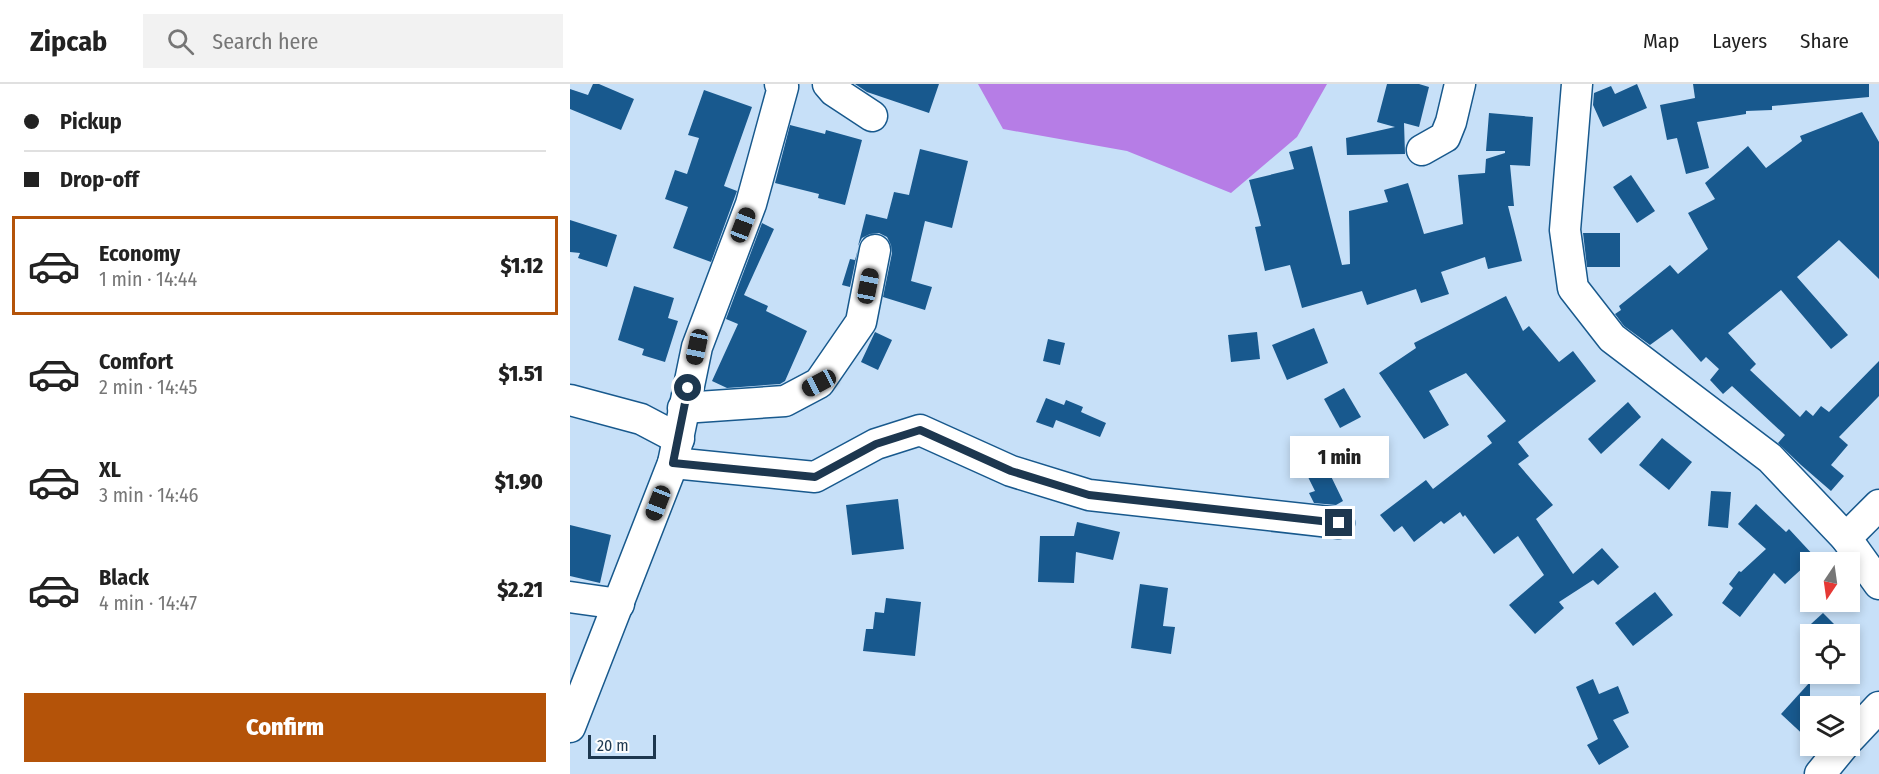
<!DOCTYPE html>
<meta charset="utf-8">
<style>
:root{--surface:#fff;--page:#f2f2f2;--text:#222;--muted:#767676;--line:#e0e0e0;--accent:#b45309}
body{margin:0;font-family:"Fira Sans Condensed",sans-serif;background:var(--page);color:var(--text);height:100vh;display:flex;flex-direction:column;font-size:22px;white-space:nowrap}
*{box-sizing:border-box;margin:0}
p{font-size:20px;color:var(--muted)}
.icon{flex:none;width:33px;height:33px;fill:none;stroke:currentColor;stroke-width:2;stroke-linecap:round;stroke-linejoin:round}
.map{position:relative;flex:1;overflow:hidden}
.panel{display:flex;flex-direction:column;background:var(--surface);width:570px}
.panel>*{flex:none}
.banner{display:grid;align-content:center;height:132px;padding:0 24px;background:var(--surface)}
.needle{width:39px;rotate:193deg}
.controls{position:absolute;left:1230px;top:468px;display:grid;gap:12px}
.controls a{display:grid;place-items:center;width:60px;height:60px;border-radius:0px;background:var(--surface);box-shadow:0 3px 9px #0003;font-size:30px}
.scale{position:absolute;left:18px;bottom:15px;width:68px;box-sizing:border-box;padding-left:6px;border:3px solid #1d374f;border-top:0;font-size:16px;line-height:21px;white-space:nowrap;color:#1d374f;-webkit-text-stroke:4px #fdfdfd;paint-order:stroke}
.end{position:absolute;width:27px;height:27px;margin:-14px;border:8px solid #1d374f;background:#fff;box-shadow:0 0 0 3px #fff}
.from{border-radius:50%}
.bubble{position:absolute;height:42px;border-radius:0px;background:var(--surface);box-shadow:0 3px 9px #0003;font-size:20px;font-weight:800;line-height:42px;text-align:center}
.car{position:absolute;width:18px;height:36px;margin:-18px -9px;border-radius:8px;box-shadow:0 0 4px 2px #0007;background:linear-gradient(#222 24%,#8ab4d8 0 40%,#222 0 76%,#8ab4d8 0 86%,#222 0)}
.banner b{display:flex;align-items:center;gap:21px;height:57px;font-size:22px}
.banner b+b{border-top:2px solid var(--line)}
.banner i{width:15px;height:15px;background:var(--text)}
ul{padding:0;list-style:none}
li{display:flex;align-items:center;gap:18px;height:99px;margin:0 12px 9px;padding:0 12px;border:3px solid transparent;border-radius:0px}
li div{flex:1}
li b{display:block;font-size:22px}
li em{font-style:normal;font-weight:800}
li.current{border-color:var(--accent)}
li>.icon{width:54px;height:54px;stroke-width:1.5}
.action{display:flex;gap:12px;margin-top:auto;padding:12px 24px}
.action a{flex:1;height:69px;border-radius:0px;background:var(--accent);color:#fff;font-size:24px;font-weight:800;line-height:69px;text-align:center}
header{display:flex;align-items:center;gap:36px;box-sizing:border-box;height:84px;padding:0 30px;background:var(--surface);border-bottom:2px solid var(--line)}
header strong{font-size:28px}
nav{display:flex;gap:33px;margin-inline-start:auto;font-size:21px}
.search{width:420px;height:54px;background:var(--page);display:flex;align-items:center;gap:15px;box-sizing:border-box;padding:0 21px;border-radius:0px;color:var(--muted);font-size:22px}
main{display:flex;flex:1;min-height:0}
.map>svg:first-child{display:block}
.forest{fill:#b67de6}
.building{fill:#18598e}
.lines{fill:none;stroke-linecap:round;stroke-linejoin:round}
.minor-casing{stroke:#18598d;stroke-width:33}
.minor{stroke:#fff;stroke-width:30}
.route{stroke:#1d374f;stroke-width:8}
</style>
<header>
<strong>Zipcab</strong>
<div class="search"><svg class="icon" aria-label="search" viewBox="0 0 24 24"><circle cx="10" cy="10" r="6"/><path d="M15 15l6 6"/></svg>Search here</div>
<nav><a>Map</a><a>Layers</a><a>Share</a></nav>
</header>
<main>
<section class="panel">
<div class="banner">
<b><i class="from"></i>Pickup</b>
<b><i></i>Drop-off</b>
</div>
<ul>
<li class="current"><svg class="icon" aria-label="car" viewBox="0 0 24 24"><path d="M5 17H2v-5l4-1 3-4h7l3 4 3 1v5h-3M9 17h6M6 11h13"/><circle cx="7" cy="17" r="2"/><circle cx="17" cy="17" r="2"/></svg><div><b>Economy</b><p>1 min · 14:44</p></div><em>$1.12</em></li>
<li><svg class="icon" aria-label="car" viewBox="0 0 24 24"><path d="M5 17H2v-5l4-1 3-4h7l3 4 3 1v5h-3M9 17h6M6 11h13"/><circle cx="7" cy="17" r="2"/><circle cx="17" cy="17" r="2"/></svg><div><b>Comfort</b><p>2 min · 14:45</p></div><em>$1.51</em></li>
<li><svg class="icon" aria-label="car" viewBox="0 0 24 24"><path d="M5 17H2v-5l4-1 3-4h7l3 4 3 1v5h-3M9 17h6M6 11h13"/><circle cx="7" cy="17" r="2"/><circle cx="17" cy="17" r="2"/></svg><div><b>XL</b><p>3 min · 14:46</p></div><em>$1.90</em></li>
<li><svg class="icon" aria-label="car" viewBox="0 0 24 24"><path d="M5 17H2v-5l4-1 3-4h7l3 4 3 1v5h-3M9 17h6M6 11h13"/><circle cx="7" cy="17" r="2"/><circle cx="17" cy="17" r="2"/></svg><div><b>Black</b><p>4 min · 14:47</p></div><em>$2.21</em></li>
</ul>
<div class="action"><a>Confirm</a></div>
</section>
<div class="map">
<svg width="1309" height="690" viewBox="0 0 1309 690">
<rect width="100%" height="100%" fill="#c7e0f8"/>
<polygon class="forest" points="408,0 757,0 727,53 661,109 557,67 433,45"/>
<g class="building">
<polygon points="23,0 29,0 64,15 51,46 0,25 0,5 18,11"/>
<polygon points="285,0 369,0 359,29 297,8"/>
<polygon points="817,0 849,0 859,3 849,43 834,39 835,70 777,71 776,54 825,43 807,38"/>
<polygon points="1067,0 1077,24 1033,43 1023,21 1024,9 1041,2 1045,10"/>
<polygon points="1123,0 1299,0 1299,13 1202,22 1202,26 1176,27 1176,30 1127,38 1139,84 1116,90 1107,54 1097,56 1090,21 1125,14"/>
<polygon points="134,6 182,23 154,102 167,107 141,178 103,164 118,123 95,115 105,86 117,90 129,54 118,51"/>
<polygon points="1292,28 1309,58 1309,195 1269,156 1227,193 1278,251 1261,265 1211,206 1158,249 1186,280 1180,286 1230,333 1236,326 1243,332 1251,322 1259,328 1309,277 1309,312 1269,353 1278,361 1261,381 1274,392 1261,407 1231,381 1208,359 1215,351 1162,302 1153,310 1140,296 1149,285 1136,273 1131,278 1102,245 1080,261 1054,242 1045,230 1051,226 1049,222 1100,181 1108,190 1138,165 1118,129 1145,115 1135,99 1178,62 1196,84 1232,57 1230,52"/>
<polygon points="919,29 963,33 960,82 940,81 944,122 938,122 952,177 918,185 915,173 871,188 879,210 851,219 846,205 797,221 792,207 732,224 720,181 695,187 685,143 691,142 679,96 724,85 719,68 742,62 772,181 780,180 779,127 818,118 814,106 838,99 854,150 893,140 888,91 915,89 916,75 935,69 935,67 916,67"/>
<polygon points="220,41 255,50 256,46 292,56 275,121 248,114 249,110 205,99"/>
<polygon points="350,65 398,77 382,144 355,137 341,197 362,203 355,226 313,213 322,169 321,161 317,153 309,149 300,150 292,154 288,162 296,130 317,135 324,108 339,111"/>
<polygon points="1061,91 1085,127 1067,139 1043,103"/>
<polygon points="0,136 47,151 37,183 8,174 10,169 0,168"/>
<polygon points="192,139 204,145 174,211 198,222 196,227 237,247 215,297 210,300 157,304 142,297 168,240 156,235"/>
<polygon points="1013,149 1050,149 1050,183 1017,183"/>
<polygon points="288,165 280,203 272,201 280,175 285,176"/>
<polygon points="64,202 104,214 98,234 108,237 95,278 72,271 74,265 48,256"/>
<polygon points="936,212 953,247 959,242 989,278 1003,267 1026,297 948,358 959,372 948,380 983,421 966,435 1003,490 1032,464 1049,483 1028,501 1023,496 989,518 994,524 965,550 939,521 974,491 948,452 924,470 895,431 893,433 890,428 874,440 871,437 844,458 832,442 824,448 810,431 856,396 863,405 922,359 917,352 936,337 896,289 859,307 879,341 854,355 809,289 846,264 844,259"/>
<polygon points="744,244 758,279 717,296 702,261"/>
<polygon points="305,248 322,256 308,286 291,278"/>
<polygon points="687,248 690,275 661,278 658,251"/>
<polygon points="478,255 495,259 490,281 473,277"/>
<polygon points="774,304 791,333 770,344 754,315"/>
<polygon points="476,314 494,321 496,316 513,323 511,328 536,339 530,353 486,336 483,344 466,338"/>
<polygon points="1058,318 1071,333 1031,370 1018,355"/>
<polygon points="1092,354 1122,378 1099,406 1069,381"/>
<polygon points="757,384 773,417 766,421 744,419 739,409 745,407 738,393"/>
<polygon points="1141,407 1161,408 1158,444 1138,442"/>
<polygon points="328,415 334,465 282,471 276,421"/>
<polygon points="1186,420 1216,448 1219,445 1245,473 1215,500 1204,489 1170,533 1152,519 1163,504 1159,500 1169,487 1171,488 1196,465 1168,440"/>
<polygon points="507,438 550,448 543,476 506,468 504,499 468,498 470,452 504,452"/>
<polygon points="0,441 41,451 30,499 0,492"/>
<polygon points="570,500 598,504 593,542 605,543 601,570 561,564"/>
<polygon points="1085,508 1103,531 1063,562 1045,539"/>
<polygon points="316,514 351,518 345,572 293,567 296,545 303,545 305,528 314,529"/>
<polygon points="1253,529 1274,550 1230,550"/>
<polygon points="1023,595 1029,610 1048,602 1059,629 1043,636 1059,663 1029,681 1017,661 1028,655 1006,603"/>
<polygon points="1240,598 1240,657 1211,630"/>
</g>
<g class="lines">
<defs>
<g id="minor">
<polyline points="258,0 264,7 302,32"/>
<polyline points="1007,0 995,146 1003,204 1042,254 1200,374 1276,454 1309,500"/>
<polyline points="852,66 875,53 881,38 890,0"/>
<polyline points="0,316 71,335 109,355"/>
<polyline points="113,324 215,317 249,299 291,238 305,166"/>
<polyline points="103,379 245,393 306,360 350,346 441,387 519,411 769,439"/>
<polyline points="1276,454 1309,421"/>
<polyline points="0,513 49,520"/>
<polyline points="0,643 103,379 127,263 181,120 213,3 210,0"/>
<polyline points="1280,654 1309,623"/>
<polyline points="1250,690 1273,662"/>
</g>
</defs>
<use href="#minor" class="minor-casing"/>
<use href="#minor" class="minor"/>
</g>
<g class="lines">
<polyline class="route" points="118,304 103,379 245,393 306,360 350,346 441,387 519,411 769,439"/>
</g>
</svg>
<div class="controls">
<a><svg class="needle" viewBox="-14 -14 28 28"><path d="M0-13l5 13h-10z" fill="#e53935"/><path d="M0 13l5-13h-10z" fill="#767676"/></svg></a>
<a><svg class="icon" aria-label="locate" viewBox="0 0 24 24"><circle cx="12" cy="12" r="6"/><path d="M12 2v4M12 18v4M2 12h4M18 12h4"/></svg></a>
<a><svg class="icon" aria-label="layers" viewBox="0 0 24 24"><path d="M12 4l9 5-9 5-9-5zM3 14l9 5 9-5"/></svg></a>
</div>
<div class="scale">20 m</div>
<i class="end from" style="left:118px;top:304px"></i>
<i class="end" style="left:769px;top:439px"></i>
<div class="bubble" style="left:720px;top:352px;width:99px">1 min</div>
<i class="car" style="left:173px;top:141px;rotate:21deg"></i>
<i class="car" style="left:298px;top:202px;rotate:11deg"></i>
<i class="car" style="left:127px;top:263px;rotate:192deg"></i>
<i class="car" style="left:249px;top:299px;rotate:242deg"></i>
<i class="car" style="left:88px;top:419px;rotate:201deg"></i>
</div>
</main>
